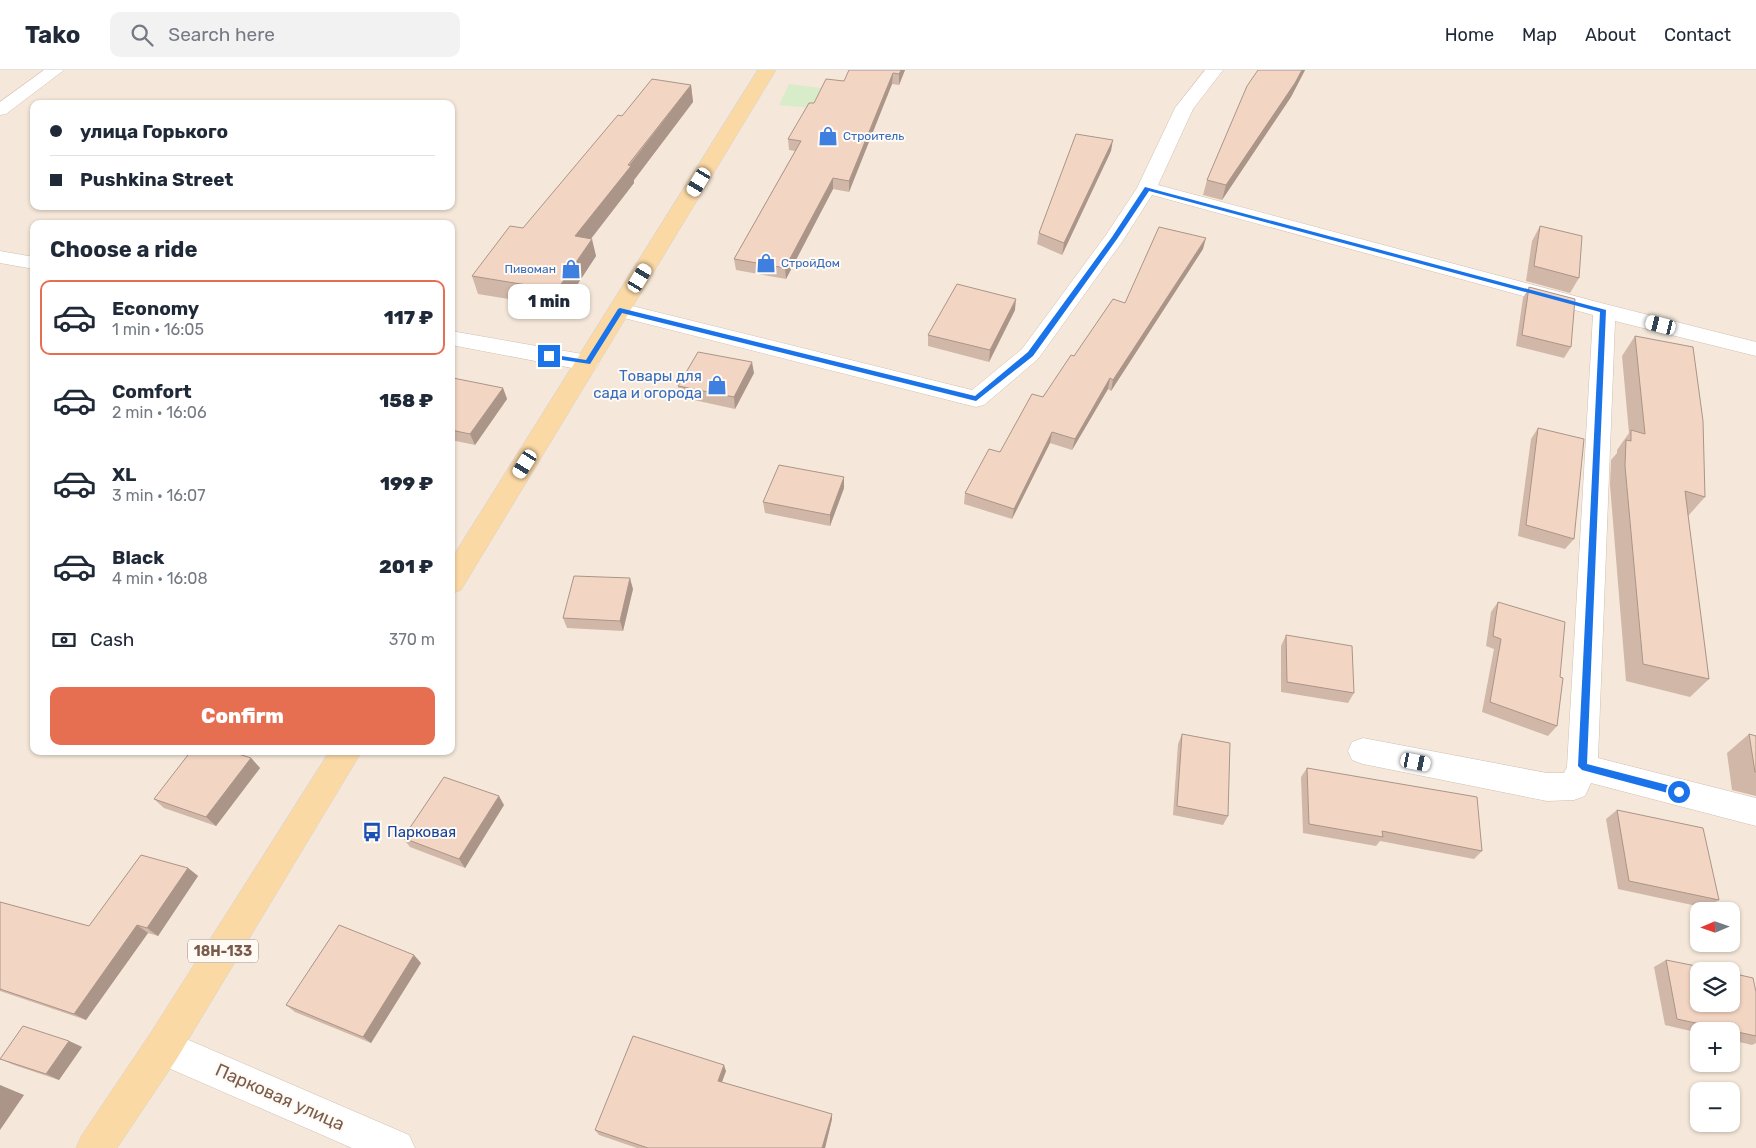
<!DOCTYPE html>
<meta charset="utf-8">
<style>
:root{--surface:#fff;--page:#f2f2f3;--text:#1f2937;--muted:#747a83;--line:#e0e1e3;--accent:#e76f51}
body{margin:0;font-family:Rubik,sans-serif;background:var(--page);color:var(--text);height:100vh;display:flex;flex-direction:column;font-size:19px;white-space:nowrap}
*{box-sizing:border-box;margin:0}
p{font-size:16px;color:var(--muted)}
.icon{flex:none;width:28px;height:28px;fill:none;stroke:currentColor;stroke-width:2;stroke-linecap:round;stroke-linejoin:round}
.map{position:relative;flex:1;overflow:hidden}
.drawer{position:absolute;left:30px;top:150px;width:425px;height:535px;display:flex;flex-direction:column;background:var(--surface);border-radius:10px;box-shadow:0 1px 4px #0004}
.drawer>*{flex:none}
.banner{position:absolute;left:30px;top:30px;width:425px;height:110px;border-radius:10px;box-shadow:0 1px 4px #0004;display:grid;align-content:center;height:110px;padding:0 20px;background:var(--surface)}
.needle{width:32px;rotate:268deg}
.buttons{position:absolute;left:1690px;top:832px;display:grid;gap:10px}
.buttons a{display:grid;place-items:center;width:50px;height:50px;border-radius:10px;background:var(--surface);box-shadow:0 1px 4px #0004;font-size:25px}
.end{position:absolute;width:22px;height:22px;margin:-11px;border:6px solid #1a73e8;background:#fff;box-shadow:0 0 0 2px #fff}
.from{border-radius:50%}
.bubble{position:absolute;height:35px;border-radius:10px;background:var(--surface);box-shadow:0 1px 4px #0004;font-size:16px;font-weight:800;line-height:35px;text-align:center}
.car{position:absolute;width:15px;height:30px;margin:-15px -8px;border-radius:6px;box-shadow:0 0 4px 1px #0007;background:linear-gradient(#fff 24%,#345 0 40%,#fff 0 76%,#345 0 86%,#fff 0)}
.banner b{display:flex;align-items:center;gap:18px;height:48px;font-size:19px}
.banner b+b{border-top:1px solid var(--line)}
.banner i{width:12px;height:12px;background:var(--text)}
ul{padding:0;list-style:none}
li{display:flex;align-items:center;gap:15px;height:75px;margin:0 10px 8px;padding:0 10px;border:2px solid transparent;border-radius:10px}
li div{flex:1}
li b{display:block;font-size:19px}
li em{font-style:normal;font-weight:800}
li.active{border-color:var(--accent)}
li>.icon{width:45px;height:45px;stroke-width:1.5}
h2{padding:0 20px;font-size:22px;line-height:60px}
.pay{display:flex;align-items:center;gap:12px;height:55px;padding:0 20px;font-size:19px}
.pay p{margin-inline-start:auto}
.cta{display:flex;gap:10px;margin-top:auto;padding:10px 20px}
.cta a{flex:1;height:58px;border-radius:10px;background:var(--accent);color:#fff;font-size:20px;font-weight:800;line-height:58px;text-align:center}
header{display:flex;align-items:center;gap:30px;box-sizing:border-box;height:70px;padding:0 25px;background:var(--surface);border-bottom:1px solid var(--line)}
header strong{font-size:24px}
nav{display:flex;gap:28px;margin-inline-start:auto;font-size:18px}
.search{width:350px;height:45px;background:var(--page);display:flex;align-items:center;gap:12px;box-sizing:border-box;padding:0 18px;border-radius:10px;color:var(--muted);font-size:19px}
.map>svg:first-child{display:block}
.residential{fill:#f5e8da;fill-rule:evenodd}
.green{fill:#d8ecc9}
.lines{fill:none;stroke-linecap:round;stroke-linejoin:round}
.street-casing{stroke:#d1beb0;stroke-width:1}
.primary-casing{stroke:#dad1cd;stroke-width:1}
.street{fill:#fff;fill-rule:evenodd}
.primary{fill:#fbd9a5;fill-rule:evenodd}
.wall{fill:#d1b7a8}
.shaded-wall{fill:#aa9588}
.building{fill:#f3d5c3;stroke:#aa9588}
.route{fill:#1a73e8}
.labels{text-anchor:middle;stroke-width:4;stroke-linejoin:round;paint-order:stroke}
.far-shop-label{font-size:12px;fill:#366cbe;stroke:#fffaf3;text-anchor:start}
.shield{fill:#fffaf3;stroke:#a28b7f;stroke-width:1}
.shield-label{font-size:14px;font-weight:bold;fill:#7a5c4d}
.shop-label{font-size:15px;fill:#366cbe;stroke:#fffaf3;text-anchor:end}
.transit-label{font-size:15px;fill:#164399;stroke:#fffaf3;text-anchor:start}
.near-street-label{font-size:18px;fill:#7a5c4d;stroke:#fffaf3}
</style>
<header>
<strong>Tako</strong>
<div class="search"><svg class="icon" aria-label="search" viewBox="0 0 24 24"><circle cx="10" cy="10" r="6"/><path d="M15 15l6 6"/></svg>Search here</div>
<nav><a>Home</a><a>Map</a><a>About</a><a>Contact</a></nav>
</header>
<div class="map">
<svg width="1756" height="1078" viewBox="0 0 1756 1078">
<rect width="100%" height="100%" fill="#fdf6ec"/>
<path class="residential" d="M 0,0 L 1756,0 L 1756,1078 L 0,1078 ZM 34,34 L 451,34 L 451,136 L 34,136 ZM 34,154 L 451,154 L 451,681 L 34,681 ZM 1699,841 L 1731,841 L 1731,874 L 1699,874 ZM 1699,901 L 1731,901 L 1731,934 L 1699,934 ZM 1699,961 L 1731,961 L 1731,994 L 1699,994 ZM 1699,1021 L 1731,1021 L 1731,1054 L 1699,1054 Z"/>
<polygon class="green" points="789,14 821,18 811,38 779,35"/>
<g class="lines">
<defs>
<g id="street">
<polygon points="44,0 64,0 6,44 0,45 0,32"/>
<polygon points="1205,0 1223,0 1193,39 1158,115 1605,234 1756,272 1756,286 1615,251 1598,688 1756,728 1756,756 1591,713 1585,726 1574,730 1547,731 1363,694 1352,690 1348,681 1352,672 1363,668 1547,703 1564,703 1567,697 1593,245 1152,125 1122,172 1038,289 984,335 976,337 612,245 609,240 612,235 620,233 972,320 1022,279 1106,165 1137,118 1175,38"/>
<polygon points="0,181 34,187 34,199 0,193"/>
<polygon points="451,261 588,285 596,288 599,293 596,298 588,301 451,275"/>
<polygon points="163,959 409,1065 415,1078 352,1078 150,990 145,977 150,964"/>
</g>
<g id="primary">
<polygon points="758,0 776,0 461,520 451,524 451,490"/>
<polygon points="330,681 362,681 176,990 117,1078 76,1078 82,1065 150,964"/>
</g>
</defs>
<use href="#street" class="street-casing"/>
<use href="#primary" class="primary-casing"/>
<use href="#street" class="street"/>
<use href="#primary" class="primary"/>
</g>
<g class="wall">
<polygon points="905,0 899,15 892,14 849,122 833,119 786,209 736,200 734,189 795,81 789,80 788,69 814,33 844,11"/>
<polygon points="1258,0 1305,0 1291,27 1222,130 1203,125 1207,110"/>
<polygon points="691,15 693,32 634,110 634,113 591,169 596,186 562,238 478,224 472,206 523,158"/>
<polygon points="1111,81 1062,185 1037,174 1039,163"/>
<polygon points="1540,156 1579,208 1570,223 1526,211 1532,171"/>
<polygon points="1203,179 1111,321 1108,319 1072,380 1050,373 1012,449 964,434 965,423 1000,382 1074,286 1125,233"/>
<polygon points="1529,217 1571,277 1564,288 1516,276 1523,228"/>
<polygon points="1015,240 989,292 928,276 928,265"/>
<polygon points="1635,266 1705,427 1688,446 1709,609 1690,627 1626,611 1610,415 1611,390 1617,383 1617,380 1629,363 1622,286"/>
<polygon points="754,303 735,339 680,327 678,316"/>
<polygon points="451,310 503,318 507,329 475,375 451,370"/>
<polygon points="1538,358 1574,469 1565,479 1518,466 1531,369"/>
<polygon points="844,418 830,456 765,443 763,432"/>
<polygon points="633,519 623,561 567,558 563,548"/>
<polygon points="1498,532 1560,607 1557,656 1548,666 1482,642 1494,579 1486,576 1491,542"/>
<polygon points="1286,565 1354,623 1348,633 1281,622 1281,576"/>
<polygon points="1182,664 1228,746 1223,755 1173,745 1178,674"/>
<polygon points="1749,664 1756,666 1756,726 1732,720 1727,683"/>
<polygon points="251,688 260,698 216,756 164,738 154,729"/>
<polygon points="1307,698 1482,781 1474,789 1380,771 1376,776 1303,763 1301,707"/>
<polygon points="504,735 465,798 410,777 403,768"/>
<polygon points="1617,740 1719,830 1706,838 1618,819 1606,749"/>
<polygon points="188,798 198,806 158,866 148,863 86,950 0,921 0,832 89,856"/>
<polygon points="1666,890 1756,922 1756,973 1752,975 1731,970 1731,961 1699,961 1699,963 1665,955 1654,897"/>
<polygon points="421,893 371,973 295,942 286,935"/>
<polygon points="69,971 82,977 59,1010 14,995 0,989"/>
<polygon points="726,1001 722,1012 832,1044 832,1049 825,1078 637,1078 599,1065 595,1060"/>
</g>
<g class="shaded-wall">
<polygon points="901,0 905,0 899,15 899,4"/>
<polygon points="1302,0 1305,0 1291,27 1222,130 1226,115"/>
<polygon points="893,3 892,14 849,122 849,111"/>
<polygon points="691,15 693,32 634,110 634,113 579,184 575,166"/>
<polygon points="1113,70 1111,81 1062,185 1064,173"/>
<polygon points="833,108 833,119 786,209 785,198"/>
<polygon points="1206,168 1203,179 1111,321 1113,310"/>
<polygon points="592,169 596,186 562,238 557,220"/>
<polygon points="1016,229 1015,240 989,292 990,280"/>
<polygon points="752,292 754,303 735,339 734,327"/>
<polygon points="1110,308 1108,319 1072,380 1075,369"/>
<polygon points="503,318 507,329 475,375 470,364"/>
<polygon points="1052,362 1050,373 1012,449 1014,439"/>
<polygon points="844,407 844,418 830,456 830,445"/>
<polygon points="630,508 633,519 623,561 620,551"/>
<polygon points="251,688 260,698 216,756 206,747"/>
<polygon points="499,726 504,735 465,798 459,789"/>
<polygon points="188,798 198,806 158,866 147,858"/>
<polygon points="137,855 148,863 86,950 74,944"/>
<polygon points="414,885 421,893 371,973 363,967"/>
<polygon points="69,971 82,977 59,1010 46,1004"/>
<polygon points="724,995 726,1001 720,1017 718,1011"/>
<polygon points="0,1015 24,1025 0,1060"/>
<polygon points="832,1044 832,1049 825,1078 822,1078"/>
</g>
<g class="building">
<polygon points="849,0 901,0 899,4 893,3 849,111 833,108 785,198 734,189 801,71 788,69 809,33 814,33 826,9 844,11"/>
<polygon points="1258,0 1302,0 1295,13 1226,115 1207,110 1247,16"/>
<polygon points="652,9 691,15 628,95 631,96 575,166 592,169 557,220 472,206 510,156 523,158 618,45 622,46"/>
<polygon points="1076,64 1113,70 1064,173 1039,163"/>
<polygon points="1540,156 1582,166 1579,208 1534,196"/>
<polygon points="1159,157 1206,168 1113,310 1110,308 1075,369 1052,362 1014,439 965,423 989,379 1000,382 1032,324 1043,327 1071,285 1074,286 1113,229 1125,233"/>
<polygon points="957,214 1016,229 990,280 928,265"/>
<polygon points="1529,217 1575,229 1571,277 1522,265"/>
<polygon points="1635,266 1693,277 1703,351 1705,427 1685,421 1709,609 1643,594 1625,396 1626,370 1631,371 1631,360 1645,364"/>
<polygon points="698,282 752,292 734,327 678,316"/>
<polygon points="453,308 503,318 470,364 451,360 451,310"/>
<polygon points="1538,358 1584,369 1574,469 1526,455"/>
<polygon points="779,395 844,407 830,445 763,432"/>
<polygon points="574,506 630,508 620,551 563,548"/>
<polygon points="1498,532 1565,552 1560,607 1563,608 1557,656 1490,632 1501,569 1493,566"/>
<polygon points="1286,565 1352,576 1354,623 1287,612"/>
<polygon points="1182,664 1230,673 1228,746 1177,736"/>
<polygon points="1749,664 1756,666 1756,702 1755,702"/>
<polygon points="191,681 229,681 251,688 206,747 154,729"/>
<polygon points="1307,698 1477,727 1482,781 1382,761 1383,767 1309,754"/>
<polygon points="444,707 499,726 459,789 403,768"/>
<polygon points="1617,740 1703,758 1719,830 1629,811"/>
<polygon points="141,785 188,798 147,858 137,855 74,944 0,919 0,832 89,856"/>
<polygon points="339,855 414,885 363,967 286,935"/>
<polygon points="1666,890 1721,901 1699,901 1699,934 1731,934 1731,903 1753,908 1756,922 1756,966 1677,949"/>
<polygon points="23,956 69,971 46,1004 0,989"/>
<polygon points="633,966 724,995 718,1011 832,1044 822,1078 648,1078 595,1060"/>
</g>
<polygon class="route" points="1145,117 1606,240 1587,694 1679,718 1682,719 1682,725 1679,726 1582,700 1578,696 1600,242 1149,121 1117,169 1033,286 976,331 622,243 590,294 549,288 545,286 549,284 586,290 618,239 620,238 975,326 1028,282 1112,167"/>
<defs>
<symbol id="shop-bare" viewBox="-9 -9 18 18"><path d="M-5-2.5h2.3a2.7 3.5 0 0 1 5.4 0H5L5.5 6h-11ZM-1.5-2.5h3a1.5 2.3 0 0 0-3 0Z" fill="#3f7fe0" stroke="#fffaf3" stroke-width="2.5" paint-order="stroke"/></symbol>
<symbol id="bus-bare" viewBox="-9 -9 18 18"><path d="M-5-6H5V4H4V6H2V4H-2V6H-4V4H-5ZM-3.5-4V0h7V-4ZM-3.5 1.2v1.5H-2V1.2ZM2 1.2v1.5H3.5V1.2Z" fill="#1a4fb4" stroke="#fffaf3" stroke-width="2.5" paint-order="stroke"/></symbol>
</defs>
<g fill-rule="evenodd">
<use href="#shop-bare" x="814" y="52" width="28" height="28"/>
<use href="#shop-bare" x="752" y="179" width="28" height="28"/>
<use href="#shop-bare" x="557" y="185" width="28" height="28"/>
<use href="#shop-bare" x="703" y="301" width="28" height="28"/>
<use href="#bus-bare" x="358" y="748" width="28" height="28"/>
</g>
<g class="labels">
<g class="far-shop-label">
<text x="843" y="70">Строитель</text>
<text x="781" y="197">СтройДом</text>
<text x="556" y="203" text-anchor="end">Пивоман</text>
</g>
<rect class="shield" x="188" y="869.5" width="70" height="23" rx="4"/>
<g class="shield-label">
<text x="223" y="886">18Н-133</text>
</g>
<g class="shop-label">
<text x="702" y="311">Товары для<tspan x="702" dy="17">сада и огорода</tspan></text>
</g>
<g class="transit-label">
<text x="387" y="767">Парковая</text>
</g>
<g class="near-street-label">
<text transform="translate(280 1027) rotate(24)" y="6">Парковая улица</text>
</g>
</g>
</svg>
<div class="buttons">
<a><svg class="needle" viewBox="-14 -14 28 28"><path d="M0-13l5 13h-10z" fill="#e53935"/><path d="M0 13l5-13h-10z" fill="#747a83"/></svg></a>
<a><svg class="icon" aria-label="layers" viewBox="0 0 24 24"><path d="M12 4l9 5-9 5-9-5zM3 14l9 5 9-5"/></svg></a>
<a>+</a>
<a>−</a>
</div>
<i class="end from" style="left:1679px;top:722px"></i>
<i class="end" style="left:549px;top:286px"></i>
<div class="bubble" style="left:508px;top:214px;width:82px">1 min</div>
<i class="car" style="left:699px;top:112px;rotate:211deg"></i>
<i class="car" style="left:640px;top:208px;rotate:31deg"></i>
<i class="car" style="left:1661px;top:255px;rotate:284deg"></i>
<i class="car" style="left:525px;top:394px;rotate:212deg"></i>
<i class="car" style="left:1416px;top:692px;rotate:101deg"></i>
<div class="banner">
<b><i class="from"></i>улица Горького</b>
<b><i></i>Pushkina Street</b>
</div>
<section class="drawer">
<h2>Choose a ride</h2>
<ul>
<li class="active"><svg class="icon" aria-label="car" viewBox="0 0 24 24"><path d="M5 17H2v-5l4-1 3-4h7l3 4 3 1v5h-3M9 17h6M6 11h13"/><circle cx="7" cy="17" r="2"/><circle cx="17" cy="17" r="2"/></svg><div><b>Economy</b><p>1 min · 16:05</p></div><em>117 ₽</em></li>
<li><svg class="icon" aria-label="car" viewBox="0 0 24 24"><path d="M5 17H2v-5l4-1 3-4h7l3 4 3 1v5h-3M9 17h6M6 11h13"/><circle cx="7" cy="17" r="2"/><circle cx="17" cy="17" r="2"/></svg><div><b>Comfort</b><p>2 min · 16:06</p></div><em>158 ₽</em></li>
<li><svg class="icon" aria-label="car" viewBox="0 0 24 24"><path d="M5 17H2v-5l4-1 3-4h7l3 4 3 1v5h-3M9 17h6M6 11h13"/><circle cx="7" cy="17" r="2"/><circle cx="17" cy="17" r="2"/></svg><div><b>XL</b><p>3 min · 16:07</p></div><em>199 ₽</em></li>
<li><svg class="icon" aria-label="car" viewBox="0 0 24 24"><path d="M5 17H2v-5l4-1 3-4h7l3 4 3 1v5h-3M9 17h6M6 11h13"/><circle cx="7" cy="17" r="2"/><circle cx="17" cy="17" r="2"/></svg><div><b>Black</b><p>4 min · 16:08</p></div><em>201 ₽</em></li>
</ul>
<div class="pay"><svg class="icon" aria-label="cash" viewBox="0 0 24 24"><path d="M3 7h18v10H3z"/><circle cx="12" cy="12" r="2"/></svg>Cash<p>370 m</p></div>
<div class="cta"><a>Confirm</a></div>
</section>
</div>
